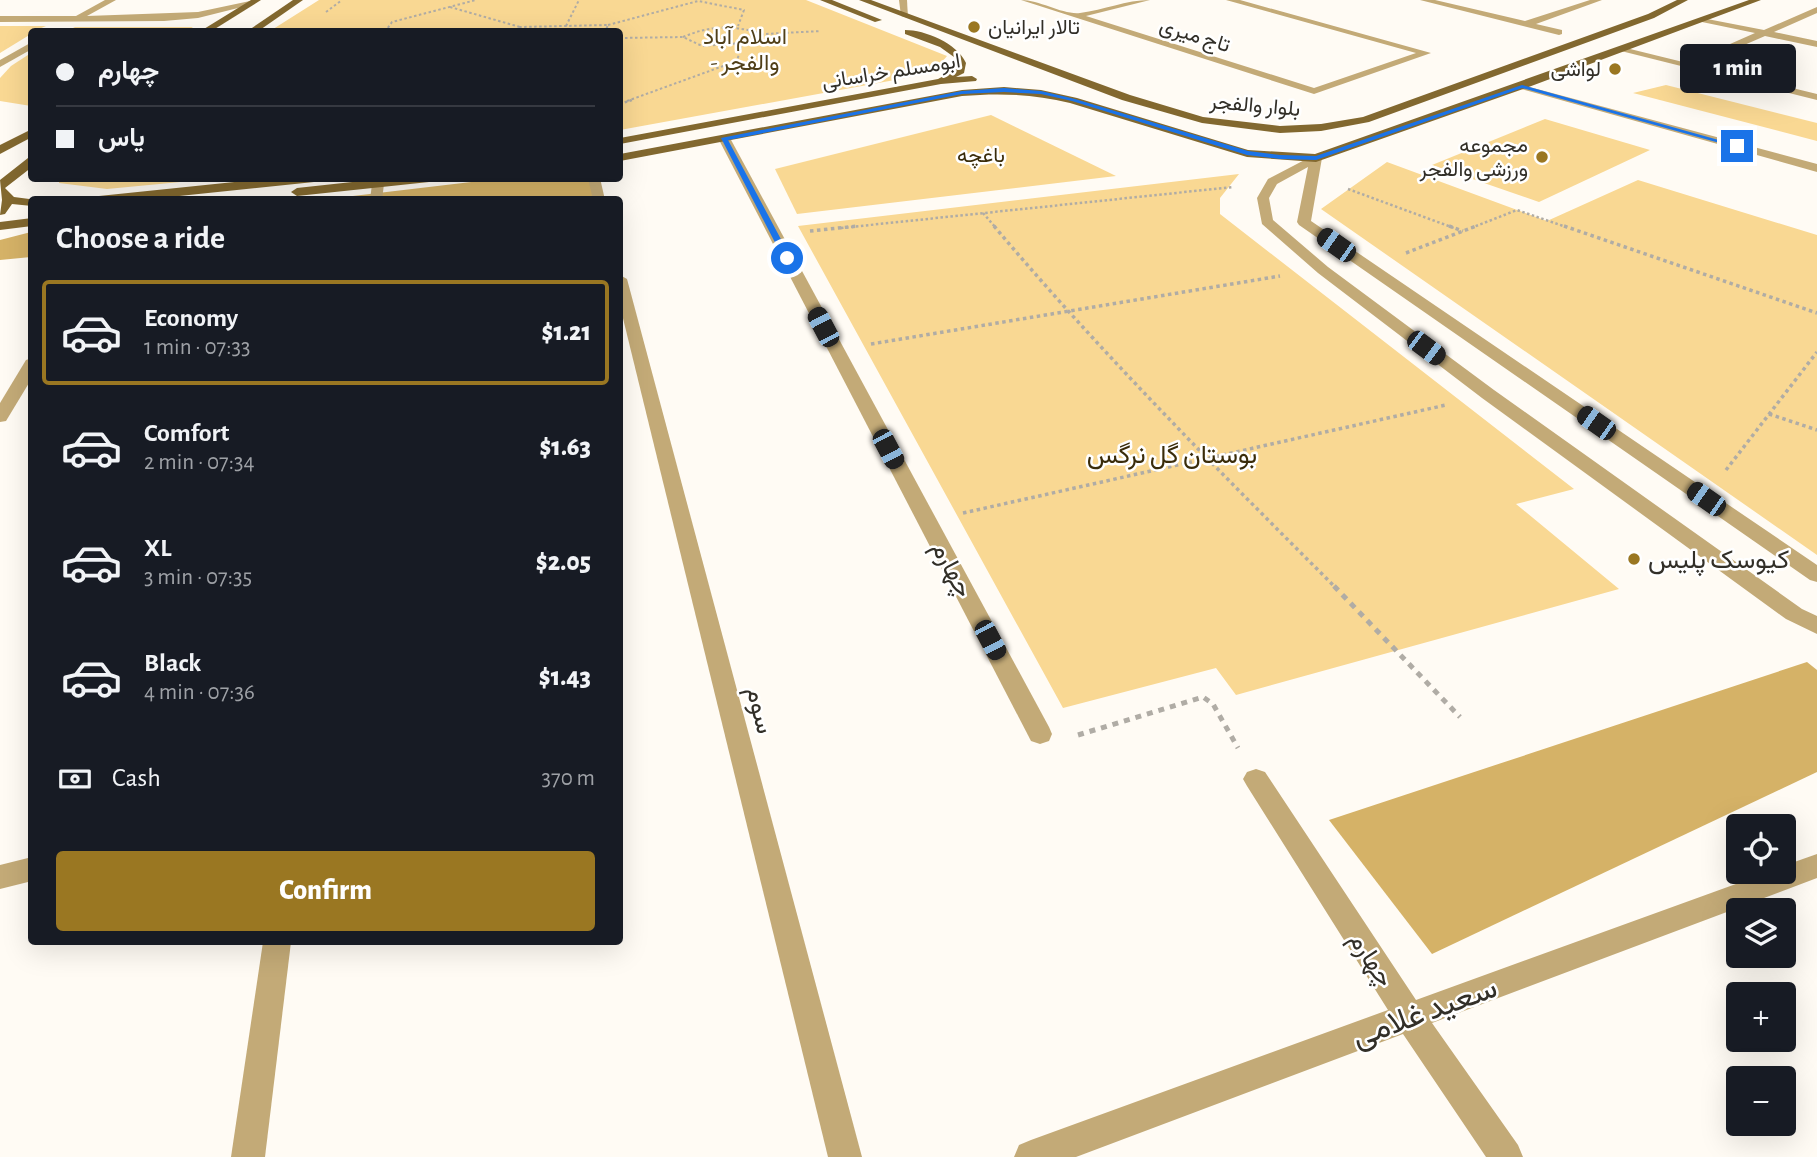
<!DOCTYPE html>
<meta charset="utf-8">
<style>
:root{--surface:#171b24;--page:#242831;--text:#f1f3f6;--muted:#9ea1a6;--line:#363941;--accent:#9a7722}
body{margin:0;font-family:"Alegreya Sans",Vazirmatn,sans-serif;background:var(--page);color:var(--text);height:100vh;display:flex;flex-direction:column;font-size:26px;white-space:nowrap}
*{box-sizing:border-box;margin:0}
p{font-size:23px;color:var(--muted)}
.icon{flex:none;width:38px;height:38px;fill:none;stroke:currentColor;stroke-width:2;stroke-linecap:round;stroke-linejoin:round}
.map{position:relative;flex:1;overflow:hidden}
.drawer{position:absolute;left:28px;top:196px;width:595px;height:749px;display:flex;flex-direction:column;background:var(--surface);border-radius:7px;box-shadow:0 7px 28px #0002}
.drawer>*{flex:none}
.guide{position:absolute;left:28px;top:28px;width:595px;height:154px;border-radius:7px;box-shadow:0 7px 28px #0002;display:grid;align-content:center;height:154px;padding:0 28px;background:var(--surface)}
.fabs{position:absolute;left:1726px;top:814px;display:grid;gap:14px}
.fabs a{display:grid;place-items:center;width:70px;height:70px;border-radius:7px;background:var(--surface);box-shadow:0 7px 28px #0002;font-size:35px}
.end{position:absolute;width:32px;height:32px;margin:-16px;border:9px solid #1a73e8;background:#fff;box-shadow:0 0 0 4px #fff}
.from{border-radius:50%}
.bubble{position:absolute;height:49px;border-radius:7px;background:var(--surface);box-shadow:0 7px 28px #0002;font-size:23px;font-weight:800;line-height:49px;text-align:center}
.car{position:absolute;width:21px;height:42px;margin:-21px -10px;border-radius:9px;box-shadow:0 0 5px 2px #0007;background:linear-gradient(#222 24%,#8ab4d8 0 40%,#222 0 76%,#8ab4d8 0 86%,#222 0)}
.guide b{display:flex;align-items:center;gap:24px;height:66px;font-size:26px}
.guide b+b{border-top:2px solid var(--line)}
.guide i{width:18px;height:18px;background:var(--text)}
ul{padding:0;list-style:none}
li{display:flex;align-items:center;gap:21px;height:105px;margin:0 14px 10px;padding:0 14px;border:4px solid transparent;border-radius:7px}
li div{flex:1}
li b{display:block;font-size:26px}
li em{font-style:normal;font-weight:800}
li.selected{border-color:var(--accent)}
li>.icon{width:63px;height:63px;stroke-width:1.5}
h2{padding:0 28px;font-size:32px;line-height:84px}
.pay{display:flex;align-items:center;gap:18px;height:77px;padding:0 28px;font-size:26px}
.pay p{margin-inline-start:auto}
.cta{display:flex;gap:14px;margin-top:auto;padding:14px 28px}
.cta a{flex:1;height:80px;border-radius:7px;background:var(--accent);color:#fff;font-size:28px;font-weight:800;line-height:80px;text-align:center}
.map>svg:first-child{display:block}
.green{fill:#f9d893}
.forest{fill:#d5b267}
.lines{fill:none;stroke-linecap:round;stroke-linejoin:round}
.path-far3{stroke:#b0aca5;stroke-width:2;stroke-dasharray:2.5 2.5;stroke-linecap:butt}
.path-far2{stroke:#b0aca5;stroke-width:2.5;stroke-dasharray:2.5 2.5;stroke-linecap:butt}
.path-far1{stroke:#b0aca5;stroke-width:3.5;stroke-dasharray:3.5 3.5;stroke-linecap:butt}
.path{stroke:#b0aca5;stroke-width:5;stroke-dasharray:6 6;stroke-linecap:butt}
.minor{fill:#c3aa77;fill-rule:evenodd}
.major{fill:#82682f;fill-rule:evenodd}
.route{fill:#1a73e8}
.poi-dot{fill:#9a7722;stroke:#fff;stroke-width:2.5}
.labels{text-anchor:middle;stroke-width:5;stroke-linejoin:round;paint-order:stroke}
.far-poi-label{font-size:21px;fill:#322f28;stroke:#fff;text-anchor:end}
.far-street-label{font-size:21px;fill:#322f28;stroke:#fff}
.far-park-label{font-size:21px;fill:#3a2c0a;stroke:#fff}
.far-neighbourhood-label{font-size:23px;fill:#503f18;stroke:#fff}
.park-label{font-size:26px;fill:#3a2c0a;stroke:#fff}
.poi-label{font-size:26px;fill:#322f28;stroke:#fff;text-anchor:start}
.street-label{font-size:26px;fill:#322f28;stroke:#fff}
.near-street-label{font-size:32px;fill:#322f28;stroke:#fff}
</style>
<div class="map">
<svg width="1817" height="1157" viewBox="0 0 1817 1157">
<rect width="100%" height="100%" fill="#fffbf4"/>
<g class="green">
<polygon points="319,0 806,0 947,56 933,73 620,130 620,32 270,31"/>
<polygon points="0,26 46,26 32,32 31,34 0,53"/>
<polygon points="75,27 193,27 185,32 67,31"/>
<polygon points="31,53 31,106 0,101 0,78 11,66"/>
<polygon points="1666,85 1817,123 1817,141 1633,93"/>
<polygon points="991,115 1116,176 797,214 775,169"/>
<polygon points="1545,119 1650,150 1539,202 1432,165"/>
<polygon points="1387,162 1547,221 1638,180 1817,235 1817,555 1321,209"/>
<polygon points="1239,174 1220,198 1220,214 1574,489 1516,504 1619,589 1236,695 1216,668 1063,708 798,226"/>
<polygon points="59,179 59,178 212,179 107,189 59,183"/>
</g>
<g class="forest">
<polygon points="505,178 592,179 596,200 319,200"/>
<polygon points="31,232 31,257 0,260 0,240"/>
<polygon points="1807,662 1817,670 1817,772 1432,954 1329,820"/>
</g>
<g class="lines">
<g class="path-far3">
<polyline points="450,7 520,27"/>
<polyline points="326,12 342,0"/>
<polyline points="608,25 698,1 744,10 738,26"/>
<polyline points="566,26 579,0"/>
<polyline points="385,32 392,22 476,0"/>
<polyline points="517,32 520,27 608,25 605,32"/>
<path d="M 683,37 C 711,25 734,25 763,34"/>
<polyline points="620,38 683,37 702,46 742,43 764,34 821,31"/>
<polyline points="627,101 737,61 742,43"/>
</g>
<g class="path-far2">
<polyline points="620,104 632,100"/>
<polyline points="1348,189 1454,228"/>
<polyline points="983,213 996,228"/>
<polyline points="841,228 1233,187"/>
<polyline points="1471,228 1517,210 1569,228"/>
</g>
<g class="path-far1">
<path d="M 994,226 C 1101,353 1218,470 1336,588"/>
<polyline points="1449,226 1463,231"/>
<polyline points="1564,226 1817,313"/>
<polyline points="810,231 858,226"/>
<polyline points="1406,253 1476,226"/>
<polyline points="871,344 1280,276"/>
<polyline points="1769,414 1817,430"/>
<polyline points="1726,470 1817,352"/>
<polyline points="963,513 1446,405"/>
</g>
<g class="path">
<polyline points="1334,586 1460,717"/>
<polyline points="1078,735 1203,697 1213,704 1238,748"/>
</g>
<g class="minor">
<polygon points="105,0 116,0 87,16 198,12 250,1 254,4 198,18 164,21 0,22 0,16 76,16"/>
<polygon points="899,0 907,0 908,18 901,16"/>
<path d="M 1021,0 C 1040,0 1063,15 1080,13 C 1104,10 1126,0 1150,0 L 1086,16 L 1314,88 L 1416,53 L 1226,0 L 1240,0 L 1431,53 L 1314,94 Z"/>
<polygon points="1420,0 1435,0 1525,21 1590,0 1602,0 1536,24 1562,30 1562,34 1559,35"/>
<polygon points="1817,7 1817,13 1774,32 1817,41 1817,47 1765,36 1698,65 1817,94 1817,100 1617,50 1622,47 1687,63 1755,33 1702,22 1702,18 1764,30"/>
<polygon points="32,42 32,49 0,67 0,60"/>
<polygon points="1518,84 1817,164 1817,172 1518,88"/>
<polygon points="720,136 730,138 1049,727 1052,734 1049,741 1040,744 1031,741 718,138"/>
<polygon points="1316,154 1322,158 1311,221 1817,565 1817,582 1810,580 1299,225 1297,222 1308,167 1277,184 1269,198 1273,220 1328,267 1494,390 1802,609 1817,616 1817,634 1786,619 1482,398 1318,273 1262,224 1257,198 1268,179"/>
<polygon points="588,178 600,178 605,200 593,200"/>
<polygon points="378,180 384,184 382,200 370,200 372,184"/>
<polygon points="620,275 627,279 862,1157 828,1157 620,306"/>
<polygon points="32,358 32,378 6,421 0,422 0,403 26,360"/>
<polygon points="1256,769 1265,772 1416,1000 1769,872 1783,872 1783,866 1817,854 1817,878 1432,1023 1518,1145 1523,1157 1486,1157 1403,1034 1076,1157 1014,1157 1019,1145 1031,1140 1388,1010 1247,786 1243,779 1247,772"/>
<polygon points="32,857 32,881 0,889 0,865"/>
<polygon points="263,942 291,942 265,1157 231,1157"/>
</g>
<g class="major">
<polygon points="251,0 261,0 210,32 199,32"/>
<polygon points="293,0 303,0 257,32 246,32"/>
<polygon points="820,0 832,0 882,20 875,22"/>
<polygon points="859,0 871,0 1130,95 1203,117 1280,126 1321,124 1363,117 1648,14 1677,0 1688,0 1654,18 1369,122 1321,131 1280,133 1202,123 1122,100"/>
<path d="M 1749,0 L 1761,0 L 1526,88 L 1316,162 L 1247,157 L 1070,103 C 1033,94 1000,93 962,96 L 620,161 L 620,154 L 962,90 L 1004,87 L 1041,90 L 1077,98 L 1248,150 L 1315,154 Z"/>
<path d="M 905,30 C 925,30 957,43 966,63 L 964,73 L 956,77 L 972,76 L 977,79 L 976,81 L 941,84 L 620,144 L 620,138 L 938,79 L 955,70 L 956,63 L 954,57 L 940,47 L 905,34 Z"/>
<polygon points="32,129 32,137 0,154 0,145"/>
<polygon points="28,158 32,158 32,167 5,188 14,197 37,200 32,200 32,206 12,204 5,214 0,215 2,200 0,180"/>
<polygon points="273,178 320,178 314,182 141,200 93,200 99,196"/>
<polygon points="389,178 435,178 429,182 297,196 291,192 297,188"/>
<polygon points="32,218 32,226 0,230 0,222"/>
</g>
</g>
<polygon class="route" points="1522,85 1740,146 1734,147 1522,88 1316,160 1280,159 1247,155 1072,101 1041,94 1004,92 962,94 728,140 791,258 787,260 783,258 721,138 962,91 1004,88 1041,91 1075,99 1248,151 1280,155 1316,156"/>
<g class="poi-dot">
<circle cx="974" cy="27" r="7"/>
<circle cx="1615" cy="69" r="7"/>
<circle cx="1542" cy="157" r="7"/>
<circle cx="1634" cy="559" r="7"/>
</g>
<g class="labels">
<g class="far-poi-label">
<text x="988" y="34" text-anchor="start">تالار ایرانیان</text>
<text x="1601" y="76">لواشی</text>
<text x="1528" y="152">مجموعه<tspan x="1528" dy="24">ورزشی والفجر</tspan></text>
</g>
<g class="far-street-label">
<text transform="translate(1195 35) rotate(17)" y="7">تاج میری</text>
<text transform="translate(891 71) rotate(-9)" y="7">ابومسلم خراسانی</text>
<text transform="translate(1255 105) rotate(5)" y="7">بلوار والفجر</text>
</g>
<g class="far-park-label">
<text x="981" y="162">باغچه</text>
</g>
<g class="far-neighbourhood-label">
<text x="745" y="44">اسلام آباد<tspan x="745" dy="26">- والفجر</tspan></text>
</g>
<g class="park-label">
<text x="1172" y="463">بوستان گل نرگس</text>
</g>
<g class="poi-label">
<text x="1648" y="568">کیوسک پلیس</text>
</g>
<g class="street-label">
<text transform="translate(953 569) rotate(62)" y="9">چهارم</text>
<text transform="translate(761 710) rotate(76)" y="9">سوم</text>
<text transform="translate(1372 959) rotate(57)" y="9">چهارم</text>
</g>
<g class="near-street-label">
<text transform="translate(1424 1011) rotate(-20)" y="11">سعید غلامی</text>
</g>
</g>
</svg>
<div class="fabs">
<a><svg class="icon" aria-label="locate" viewBox="0 0 24 24"><circle cx="12" cy="12" r="6"/><path d="M12 2v4M12 18v4M2 12h4M18 12h4"/></svg></a>
<a><svg class="icon" aria-label="layers" viewBox="0 0 24 24"><path d="M12 4l9 5-9 5-9-5zM3 14l9 5 9-5"/></svg></a>
<a>+</a>
<a>−</a>
</div>
<i class="end from" style="left:787px;top:258px"></i>
<i class="end" style="left:1737px;top:146px"></i>
<div class="bubble" style="left:1680px;top:44px;width:116px">1 min</div>
<i class="car" style="left:1336px;top:245px;rotate:305deg"></i>
<i class="car" style="left:823px;top:327px;rotate:332deg"></i>
<i class="car" style="left:1426px;top:348px;rotate:127deg"></i>
<i class="car" style="left:1596px;top:423px;rotate:305deg"></i>
<i class="car" style="left:888px;top:449px;rotate:152deg"></i>
<i class="car" style="left:1706px;top:499px;rotate:305deg"></i>
<i class="car" style="left:990px;top:640px;rotate:152deg"></i>
<div class="guide">
<b><i class="from"></i>چهارم</b>
<b><i></i>یاس</b>
</div>
<section class="drawer">
<h2>Choose a ride</h2>
<ul>
<li class="selected"><svg class="icon" aria-label="car" viewBox="0 0 24 24"><path d="M5 17H2v-5l4-1 3-4h7l3 4 3 1v5h-3M9 17h6M6 11h13"/><circle cx="7" cy="17" r="2"/><circle cx="17" cy="17" r="2"/></svg><div><b>Economy</b><p>1 min · 07:33</p></div><em>$1.21</em></li>
<li><svg class="icon" aria-label="car" viewBox="0 0 24 24"><path d="M5 17H2v-5l4-1 3-4h7l3 4 3 1v5h-3M9 17h6M6 11h13"/><circle cx="7" cy="17" r="2"/><circle cx="17" cy="17" r="2"/></svg><div><b>Comfort</b><p>2 min · 07:34</p></div><em>$1.63</em></li>
<li><svg class="icon" aria-label="car" viewBox="0 0 24 24"><path d="M5 17H2v-5l4-1 3-4h7l3 4 3 1v5h-3M9 17h6M6 11h13"/><circle cx="7" cy="17" r="2"/><circle cx="17" cy="17" r="2"/></svg><div><b>XL</b><p>3 min · 07:35</p></div><em>$2.05</em></li>
<li><svg class="icon" aria-label="car" viewBox="0 0 24 24"><path d="M5 17H2v-5l4-1 3-4h7l3 4 3 1v5h-3M9 17h6M6 11h13"/><circle cx="7" cy="17" r="2"/><circle cx="17" cy="17" r="2"/></svg><div><b>Black</b><p>4 min · 07:36</p></div><em>$1.43</em></li>
</ul>
<div class="pay"><svg class="icon" aria-label="cash" viewBox="0 0 24 24"><path d="M3 7h18v10H3z"/><circle cx="12" cy="12" r="2"/></svg>Cash<p>370 m</p></div>
<div class="cta"><a>Confirm</a></div>
</section>
</div>
